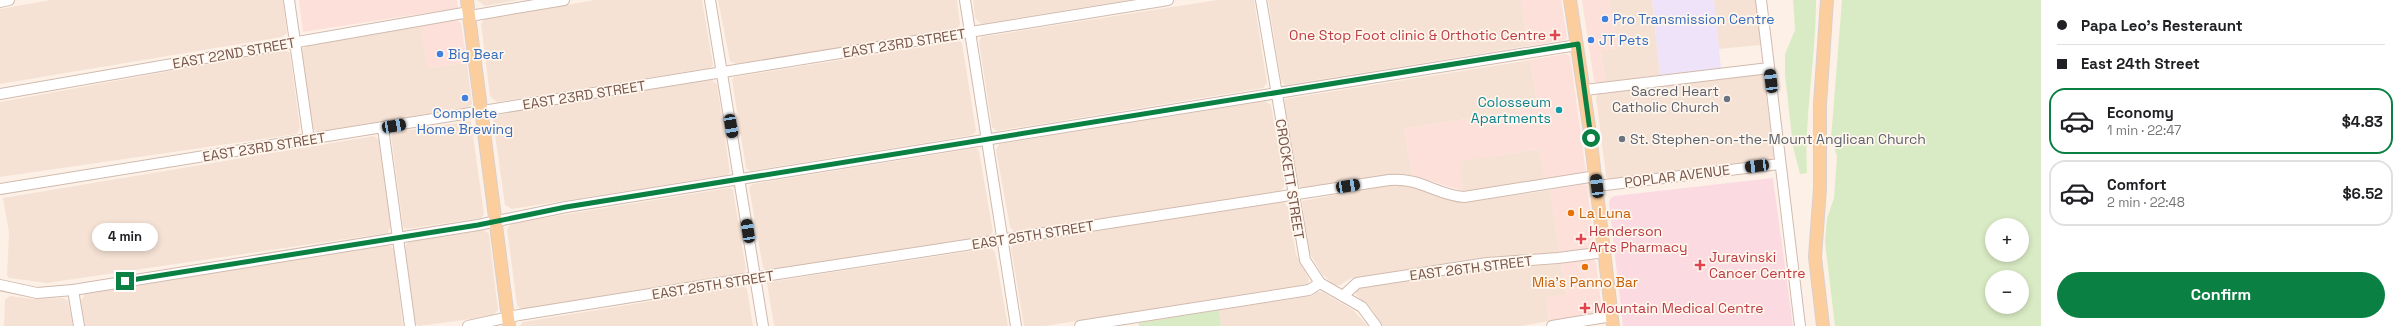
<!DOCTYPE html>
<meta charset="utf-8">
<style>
:root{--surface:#fff;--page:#f6f6f6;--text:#202124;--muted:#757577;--line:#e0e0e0;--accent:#0b8043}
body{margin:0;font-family:"Space Grotesk",sans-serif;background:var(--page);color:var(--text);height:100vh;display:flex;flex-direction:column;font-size:15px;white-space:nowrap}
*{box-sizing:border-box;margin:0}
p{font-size:13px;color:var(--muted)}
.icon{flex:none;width:22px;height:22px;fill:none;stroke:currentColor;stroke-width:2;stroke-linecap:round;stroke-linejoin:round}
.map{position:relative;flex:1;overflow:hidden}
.details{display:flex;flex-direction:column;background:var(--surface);width:360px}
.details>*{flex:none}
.guide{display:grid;align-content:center;height:88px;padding:0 16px;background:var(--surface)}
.buttons{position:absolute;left:1985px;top:218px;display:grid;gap:8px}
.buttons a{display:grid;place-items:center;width:44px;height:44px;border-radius:50%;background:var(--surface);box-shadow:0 2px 6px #0003;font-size:20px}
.end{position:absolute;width:18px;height:18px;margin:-9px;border:5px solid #0b8043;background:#fff;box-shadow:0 0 0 2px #fff}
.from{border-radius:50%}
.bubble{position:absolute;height:28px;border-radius:14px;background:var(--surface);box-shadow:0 2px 6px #0003;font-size:13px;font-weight:700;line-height:28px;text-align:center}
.car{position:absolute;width:12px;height:24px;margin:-12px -6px;border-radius:5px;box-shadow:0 0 3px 1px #0007;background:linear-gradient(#222 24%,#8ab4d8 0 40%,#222 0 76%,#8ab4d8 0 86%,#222 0)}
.guide b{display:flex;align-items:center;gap:14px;height:38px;font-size:15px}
.guide b+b{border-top:1px solid var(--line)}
.guide i{width:10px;height:10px;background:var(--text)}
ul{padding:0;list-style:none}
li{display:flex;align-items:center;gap:12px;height:66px;margin:0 8px 6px;padding:0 8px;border:2px solid var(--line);border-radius:16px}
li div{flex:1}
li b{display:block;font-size:15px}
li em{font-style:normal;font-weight:700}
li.current{border-color:var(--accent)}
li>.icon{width:36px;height:36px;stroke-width:1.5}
.button{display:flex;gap:8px;margin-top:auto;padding:8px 16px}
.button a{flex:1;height:46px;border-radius:24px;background:var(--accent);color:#fff;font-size:16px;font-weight:700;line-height:46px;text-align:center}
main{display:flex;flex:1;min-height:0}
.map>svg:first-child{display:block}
.residential{fill:#f5e2d5}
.commercial{fill:#fde0da}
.education{fill:#eee3f9}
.medical{fill:#fbdae2}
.green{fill:#d9ebc4;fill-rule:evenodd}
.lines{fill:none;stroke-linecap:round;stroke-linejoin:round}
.minor-casing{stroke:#d1baae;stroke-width:12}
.major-casing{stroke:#d9cfcc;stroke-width:14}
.minor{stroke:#fff;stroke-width:10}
.major{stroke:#fcce9e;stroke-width:12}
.route{stroke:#0b8043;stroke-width:5}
.shop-dot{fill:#3f7fe0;stroke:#fff6ed;stroke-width:1.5}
.health-dot{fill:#e0444e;stroke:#fff6ed;stroke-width:1.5}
.worship-dot{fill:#6b7280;stroke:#fff6ed;stroke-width:1.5}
.culture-dot{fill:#0f9aa8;stroke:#fff6ed;stroke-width:1.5}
.food-dot{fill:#e8710a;stroke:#fff6ed;stroke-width:1.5}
.labels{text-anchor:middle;stroke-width:3.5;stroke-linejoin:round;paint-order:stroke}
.shop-label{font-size:14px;fill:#366cbe;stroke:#fff6ed;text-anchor:start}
.health-label{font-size:14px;fill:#be3a42;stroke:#fff6ed;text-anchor:start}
.street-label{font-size:14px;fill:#77554a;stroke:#fff6ed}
.worship-label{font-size:14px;fill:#5b616d;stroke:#fff6ed;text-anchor:end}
.culture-label{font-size:14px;fill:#0d838f;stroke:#fff6ed;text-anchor:end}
.food-label{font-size:14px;fill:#c56008;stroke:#fff6ed;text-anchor:start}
</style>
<main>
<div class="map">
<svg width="2041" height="326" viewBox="0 0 2041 326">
<rect width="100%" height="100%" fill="#fdf1e7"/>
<g class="residential">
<polygon points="51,0 283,0 287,33 282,37 0,84 0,9"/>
<polygon points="477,0 518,0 485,6"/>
<polygon points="595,0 702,0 713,65 710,68 497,102 490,96 481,24 484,19"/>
<polygon points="718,0 957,0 960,24 958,28 736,64 730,61"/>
<polygon points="973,0 1130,0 981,24 975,18"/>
<polygon points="1217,0 1254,0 1267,83 1263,88 997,131 992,127 979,42 981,37"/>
<polygon points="1268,0 1521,0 1528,46 1285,85 1281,80"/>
<polygon points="1609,0 1652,0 1660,75 1605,82 1601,50 1618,48"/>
<polygon points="1714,0 1756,0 1761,45 1719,49"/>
<polygon points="421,26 428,68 467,63 472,104 469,107 317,132 312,127 301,50 307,46"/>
<polygon points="960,41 962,43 976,131 973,135 750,171 746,168 732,80 734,77"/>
<polygon points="284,50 290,53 300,128 297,134 0,177 0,102"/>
<polygon points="1530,60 1538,107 1404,129 1412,175 1395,174 1302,188 1298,185 1284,103 1285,99"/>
<polygon points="1763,74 1774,154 1773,159 1608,179 1606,176 1596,97 1598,94"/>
<polygon points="712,80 717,84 730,172 727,175 512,209 505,205 493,120 497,115"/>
<polygon points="1265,101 1271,105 1285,185 1281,191 1015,232 1010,227 996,150 999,144"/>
<polygon points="471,121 484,214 481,218 406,229 403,227 391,136 395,132"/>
<polygon points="374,136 379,140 391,227 387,233 47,283 9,278 7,275 9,233 3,198"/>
<polygon points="976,148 979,151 993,232 989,237 767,271 763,268 749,187 753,184"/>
<polygon points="1539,149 1545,179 1463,191 1458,161"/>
<polygon points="1390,185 1417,187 1445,199 1463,203 1550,190 1560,253 1487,257 1351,278 1340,285 1334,285 1322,274 1309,252 1302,201"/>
<polygon points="729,188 733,190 746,269 744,273 521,309 517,305 507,229 512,223"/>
<polygon points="1284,202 1288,207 1296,254 1309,279 1308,284 1045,326 1024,326 1011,248 1015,243"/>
<polygon points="484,230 489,234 498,310 493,316 418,326 415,323 405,247 408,242"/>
<polygon points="389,245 394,249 403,326 85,326 81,301 85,294"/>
<polygon points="991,248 995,252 1008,326 774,326 767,283 769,282"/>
<polygon points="1561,264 1566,295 1546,298 1549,321 1521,326 1382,326 1371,308 1356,295 1356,291 1360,288 1483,269"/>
<polygon points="744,286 747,289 753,326 520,326 523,322"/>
<polygon points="1317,292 1322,292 1353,310 1368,326 1221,326 1219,310 1312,296"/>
<polygon points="10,296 34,299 63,298 68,301 73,326 4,326 5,299"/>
</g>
<g class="commercial">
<polygon points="299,0 457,0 458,8 303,32"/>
<polygon points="1521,0 1561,0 1567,37 1565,40 1528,46"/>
<polygon points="1582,0 1609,0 1618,48 1601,50 1605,82 1597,83 1594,81"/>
<polygon points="456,20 461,23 467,63 428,68 421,26"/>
<polygon points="1566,54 1570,56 1586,172 1545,179 1539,149 1459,161 1463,191 1412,175 1404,129 1538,107 1530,60"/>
<polygon points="1584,184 1587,186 1594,245 1592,248 1560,253 1550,190"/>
<polygon points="1592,259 1596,262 1602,311 1600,313 1549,321 1546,298 1566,294 1561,264"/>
</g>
<polygon class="education" points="1652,0 1714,0 1721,68 1660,75"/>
<polygon class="medical" points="1773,178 1793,326 1623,326 1609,204 1610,199 1614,196"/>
<g class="green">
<path d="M 1793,0 L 1816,0 L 1816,8 C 1815,63 1804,118 1807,173 L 1800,174 L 1793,147 L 1785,75 L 1785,54 L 1795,30 Z"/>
<path d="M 1842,0 L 2041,0 L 2041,326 L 1835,326 L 1825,242 L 1827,218 L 1834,198 L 1837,156 L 1831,139 ZM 1992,225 L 2022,225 L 2022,255 L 1992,255 ZM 1992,277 L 2022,277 L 2022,307 L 1992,307 Z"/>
<polygon points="1219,310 1221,326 1139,326 1139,323"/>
</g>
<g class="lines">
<defs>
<g id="minor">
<polyline points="289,0 309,140"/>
<polyline points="710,0 763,326"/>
<polyline points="965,0 1016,326"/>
<polyline points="1261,0 1305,260 1320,283 1362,307 1376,326"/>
<polyline points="1761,0 1800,326"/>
<polyline points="0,2 9,0"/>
<polyline points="470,16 564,0"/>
<polyline points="1585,90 1769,68"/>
<polyline points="0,94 469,12"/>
<polyline points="383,128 410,326"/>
<polyline points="1597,186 1780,164"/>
<polyline points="0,189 1168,0"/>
<polyline points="0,285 37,293 73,290 478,225 566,207 1577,45"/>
<polyline points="73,290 79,326"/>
<polyline points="1343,296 1357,283 1487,263 1558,258 1605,252"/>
<path d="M 468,326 L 519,315 L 719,283 L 1389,180 C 1420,177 1436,195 1464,197 L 1596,176"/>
<polyline points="1080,326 1309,290 1320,283"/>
<polyline points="1552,326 1612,316"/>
</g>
<g id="major">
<polyline points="467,0 509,326"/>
<polyline points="1570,0 1589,126 1613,326"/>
<polyline points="1823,326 1815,257 1820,188 1820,104 1827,0"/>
</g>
</defs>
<use href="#minor" class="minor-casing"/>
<use href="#major" class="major-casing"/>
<use href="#minor" class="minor"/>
<use href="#major" class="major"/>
</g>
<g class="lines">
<polyline class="route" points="125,281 478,225 566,207 1578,44 1591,138"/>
</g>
<g class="shop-dot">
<circle cx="1605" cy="19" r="4"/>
<circle cx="1591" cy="40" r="4"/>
<circle cx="440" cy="54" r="4"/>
<circle cx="465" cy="98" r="4"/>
</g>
<g class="health-dot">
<path d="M1553 29h4v4h4v4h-4v4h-4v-4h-4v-4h4z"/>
<path d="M1579 233h4v4h4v4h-4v4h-4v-4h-4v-4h4z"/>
<path d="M1698 259h4v4h4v4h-4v4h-4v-4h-4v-4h4z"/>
<path d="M1583 302h4v4h4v4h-4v4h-4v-4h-4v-4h4z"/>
</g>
<g class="worship-dot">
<circle cx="1727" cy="99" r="4"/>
<circle cx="1622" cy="139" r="4"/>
</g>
<circle class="culture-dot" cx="1559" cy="110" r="4"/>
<g class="food-dot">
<circle cx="1571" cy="213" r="4"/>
<circle cx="1585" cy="267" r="4"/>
</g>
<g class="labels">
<g class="shop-label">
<text x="1613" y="24">Pro Transmission Centre</text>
<text x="1599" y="45">JT Pets</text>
<text x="448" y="59">Big Bear</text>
<text x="465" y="118" text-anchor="middle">Complete<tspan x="465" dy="16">Home Brewing</tspan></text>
</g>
<g class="health-label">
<text x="1546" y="40" text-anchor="end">One Stop Foot clinic &amp; Orthotic Centre</text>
<text x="1589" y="236">Henderson<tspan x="1589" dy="16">Arts Pharmacy</tspan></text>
<text x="1709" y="262">Juravinski<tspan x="1709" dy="16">Cancer Centre</tspan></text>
<text x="1594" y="313">Mountain Medical Centre</text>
</g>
<g class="street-label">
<text transform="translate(904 43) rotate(-9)" y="5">EAST 23RD STREET</text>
<text transform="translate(234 53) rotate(-10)" y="5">EAST 22ND STREET</text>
<text transform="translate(584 95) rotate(-9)" y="5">EAST 23RD STREET</text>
<text transform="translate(264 147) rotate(-9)" y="5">EAST 23RD STREET</text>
<text transform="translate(1677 176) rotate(-7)" y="5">POPLAR AVENUE</text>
<text transform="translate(1290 179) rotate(81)" y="5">CROCKETT STREET</text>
<text transform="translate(1033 235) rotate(-9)" y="5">EAST 25TH STREET</text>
<text transform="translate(1471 268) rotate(-7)" y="5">EAST 26TH STREET</text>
<text transform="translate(713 285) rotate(-9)" y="5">EAST 25TH STREET</text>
</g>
<g class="worship-label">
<text x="1719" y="96">Sacred Heart<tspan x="1719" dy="16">Catholic Church</tspan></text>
<text x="1630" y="144" text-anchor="start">St. Stephen-on-the-Mount Anglican Church</text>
</g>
<g class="culture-label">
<text x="1551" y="107">Colosseum<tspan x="1551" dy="16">Apartments</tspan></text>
</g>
<g class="food-label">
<text x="1579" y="218">La Luna</text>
<text x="1585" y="287" text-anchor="middle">Mia's Panno Bar</text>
</g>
</g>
</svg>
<div class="buttons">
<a>+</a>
<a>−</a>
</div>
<i class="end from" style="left:1591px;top:138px"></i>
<i class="end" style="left:125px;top:281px"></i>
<div class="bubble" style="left:92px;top:223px;width:66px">4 min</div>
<i class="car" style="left:1771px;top:81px;rotate:353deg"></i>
<i class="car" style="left:394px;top:126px;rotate:80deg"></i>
<i class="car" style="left:731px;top:126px;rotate:170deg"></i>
<i class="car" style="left:1757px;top:166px;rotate:263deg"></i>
<i class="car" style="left:1348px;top:186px;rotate:81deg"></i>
<i class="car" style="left:1597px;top:186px;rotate:353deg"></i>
<i class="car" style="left:748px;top:231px;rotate:351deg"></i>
</div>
<section class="details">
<div class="guide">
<b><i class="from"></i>Papa Leo's Resteraunt</b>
<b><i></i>East 24th Street</b>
</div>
<ul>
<li class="current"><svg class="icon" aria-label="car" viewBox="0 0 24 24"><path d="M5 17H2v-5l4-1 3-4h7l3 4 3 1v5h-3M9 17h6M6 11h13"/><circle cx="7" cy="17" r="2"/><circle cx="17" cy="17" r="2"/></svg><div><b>Economy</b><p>1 min · 22:47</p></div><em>$4.83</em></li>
<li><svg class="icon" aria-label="car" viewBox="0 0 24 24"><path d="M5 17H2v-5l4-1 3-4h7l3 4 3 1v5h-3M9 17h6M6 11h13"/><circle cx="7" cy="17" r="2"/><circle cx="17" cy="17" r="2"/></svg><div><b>Comfort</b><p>2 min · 22:48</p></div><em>$6.52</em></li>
</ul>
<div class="button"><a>Confirm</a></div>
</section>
</main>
